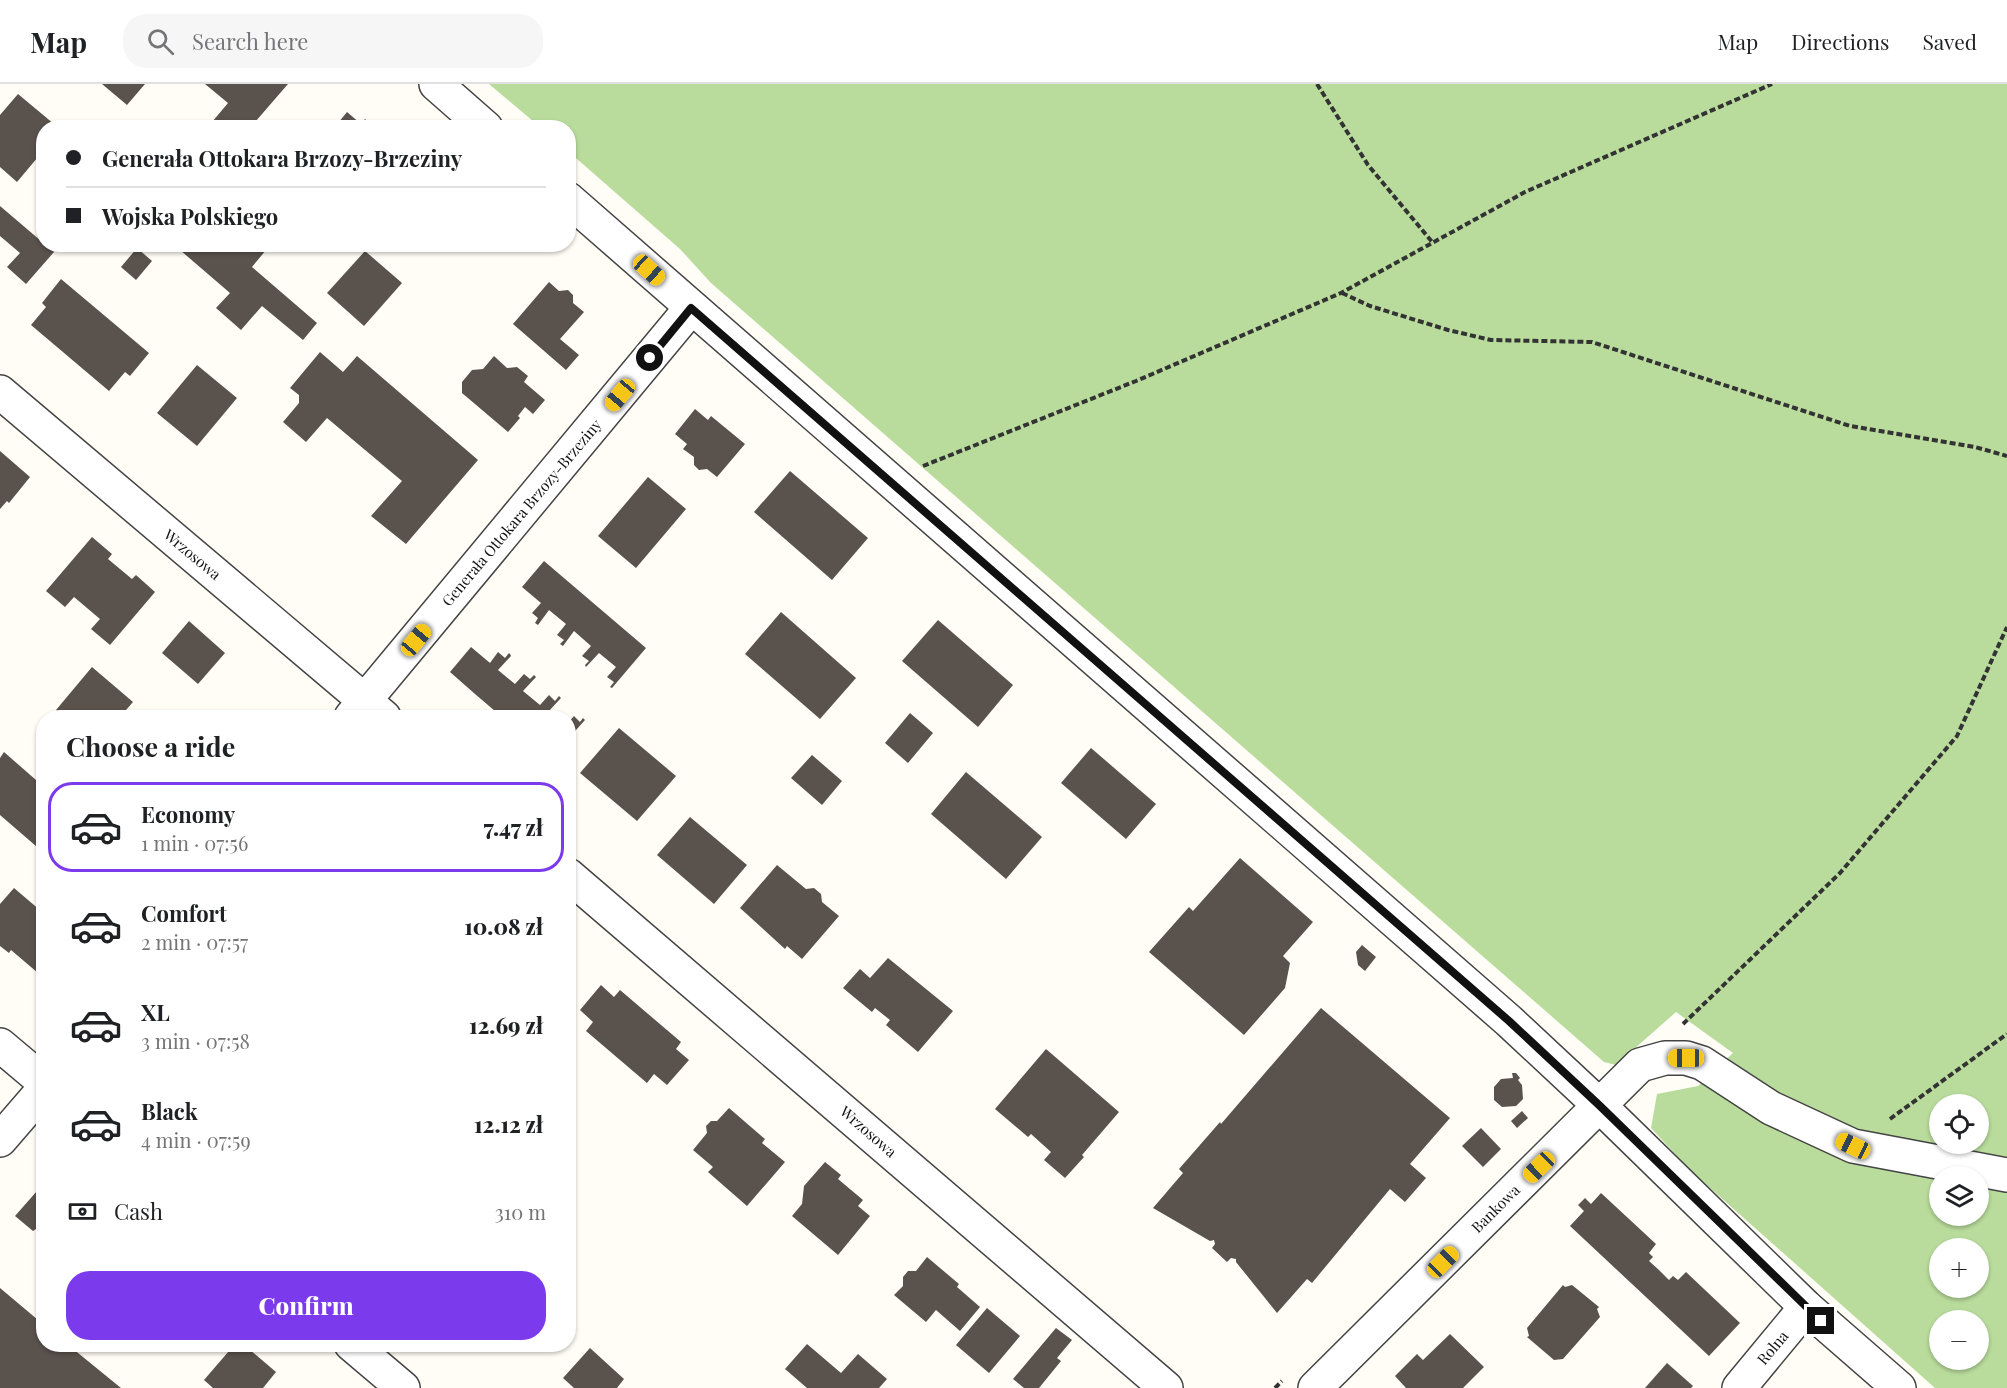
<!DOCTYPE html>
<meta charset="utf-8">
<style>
:root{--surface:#fff;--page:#f6f6f6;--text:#202124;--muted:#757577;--line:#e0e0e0;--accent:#7c3aed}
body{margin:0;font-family:"Playfair Display",serif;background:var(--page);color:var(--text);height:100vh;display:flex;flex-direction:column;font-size:22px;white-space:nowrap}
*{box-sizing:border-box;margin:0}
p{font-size:20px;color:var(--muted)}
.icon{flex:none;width:33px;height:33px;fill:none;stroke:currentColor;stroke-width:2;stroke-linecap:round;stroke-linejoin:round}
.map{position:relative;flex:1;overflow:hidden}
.side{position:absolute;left:36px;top:626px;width:540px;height:642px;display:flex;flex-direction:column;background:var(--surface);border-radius:24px;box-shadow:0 2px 4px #0004}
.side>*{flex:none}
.hud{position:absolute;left:36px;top:36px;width:540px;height:132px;border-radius:24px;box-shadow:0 2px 4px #0004;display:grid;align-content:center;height:132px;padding:0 30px;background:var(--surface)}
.buttons{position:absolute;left:1929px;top:1010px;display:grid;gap:12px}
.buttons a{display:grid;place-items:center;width:60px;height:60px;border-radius:50%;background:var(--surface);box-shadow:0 2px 4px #0004;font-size:30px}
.end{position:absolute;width:27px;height:27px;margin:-14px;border:8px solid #111;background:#fff;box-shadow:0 0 0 3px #fff}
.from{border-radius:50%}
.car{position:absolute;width:18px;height:36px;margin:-18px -9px;border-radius:8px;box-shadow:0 0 4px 2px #0007;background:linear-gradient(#f5c518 24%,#345 0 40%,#f5c518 0 76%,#345 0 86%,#f5c518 0)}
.hud b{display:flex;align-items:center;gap:21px;height:57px;font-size:22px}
.hud b+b{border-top:2px solid var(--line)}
.hud i{width:15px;height:15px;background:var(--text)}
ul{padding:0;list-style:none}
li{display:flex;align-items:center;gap:18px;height:90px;margin:0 12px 9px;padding:0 18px;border:3px solid transparent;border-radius:24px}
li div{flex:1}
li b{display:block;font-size:22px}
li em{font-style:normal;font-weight:800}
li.on{border-color:var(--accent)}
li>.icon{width:54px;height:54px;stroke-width:1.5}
h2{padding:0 30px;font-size:27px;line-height:72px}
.pay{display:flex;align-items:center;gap:15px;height:66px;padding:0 30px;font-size:22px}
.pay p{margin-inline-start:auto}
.button{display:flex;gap:12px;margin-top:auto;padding:12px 30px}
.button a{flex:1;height:69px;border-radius:24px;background:var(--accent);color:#fff;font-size:24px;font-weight:800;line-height:69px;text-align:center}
header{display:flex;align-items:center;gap:36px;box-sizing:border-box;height:84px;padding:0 30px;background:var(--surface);border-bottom:2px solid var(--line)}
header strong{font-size:28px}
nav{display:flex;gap:33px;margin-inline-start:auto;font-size:21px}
.search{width:420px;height:54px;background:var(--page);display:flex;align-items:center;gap:15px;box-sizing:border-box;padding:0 21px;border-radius:24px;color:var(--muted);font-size:22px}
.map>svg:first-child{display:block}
.forest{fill:#b9dc9c;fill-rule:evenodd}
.building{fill:#5a524d}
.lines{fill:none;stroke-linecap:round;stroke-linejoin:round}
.street-casing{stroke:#444;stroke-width:36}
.path{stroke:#333;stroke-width:4;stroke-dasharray:6 3;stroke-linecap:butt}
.street{stroke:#fff;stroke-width:33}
.route{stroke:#111;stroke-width:8}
.labels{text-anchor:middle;stroke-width:6;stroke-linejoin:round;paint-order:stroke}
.street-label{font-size:15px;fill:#111;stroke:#fff}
</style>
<header>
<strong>Map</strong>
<div class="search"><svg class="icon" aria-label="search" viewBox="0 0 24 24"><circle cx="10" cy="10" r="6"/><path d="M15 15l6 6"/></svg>Search here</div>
<nav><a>Map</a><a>Directions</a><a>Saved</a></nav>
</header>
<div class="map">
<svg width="2007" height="1304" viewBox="0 0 2007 1304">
<rect width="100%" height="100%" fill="#fffdf5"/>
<path class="forest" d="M 489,0 L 2007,0 L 2007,1304 L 1935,1304 L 1691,1087 L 1651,1044 L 1657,1010 L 1698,1002 L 1733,969 L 1676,928 L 1616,981 L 1604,978 L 711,199 L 680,165 L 569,68 L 568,44 L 540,43 ZM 1940,1020 L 1978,1020 L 1978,1059 L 1940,1059 ZM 1940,1092 L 1978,1092 L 1978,1131 L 1940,1131 ZM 1940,1164 L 1978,1164 L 1978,1203 L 1940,1203 ZM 1940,1236 L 1978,1236 L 1978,1275 L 1940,1275 Z"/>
<g class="building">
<polygon points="102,0 145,0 127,21"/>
<polygon points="205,0 288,0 250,44 207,44 228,19"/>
<polygon points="18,10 54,40 51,44 44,44 44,52 36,61 43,67 17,98 0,83 0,31"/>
<polygon points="347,28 361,40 365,35 375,44 334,44"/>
<polygon points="0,122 54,168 26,200 7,183 20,169 0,152"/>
<polygon points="173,160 271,160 252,183 317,239 303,256 262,222 241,246 216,224 230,209"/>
<polygon points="137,164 152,177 136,196 121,183"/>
<polygon points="365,167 402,199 364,242 327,209"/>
<polygon points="61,195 149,269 130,292 125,288 109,307 31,241 46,223 42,219"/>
<polygon points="549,198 559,207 568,206 573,211 573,219 584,228 560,255 579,271 566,286 513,240"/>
<polygon points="320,268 343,288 357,272 478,376 406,460 371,432 402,397 327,334 306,358 283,338 299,319 299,311 290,304"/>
<polygon points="494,272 507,284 517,283 528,292 524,298 545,316 533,330 525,323 518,332 520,334 508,348 462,309 462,298 472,286 483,285"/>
<polygon points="197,281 237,314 197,362 157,329"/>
<polygon points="695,325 708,336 711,332 745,360 717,393 707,385 699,386 694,381 694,373 683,365 687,360 675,350"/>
<polygon points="0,367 30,393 9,419 7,417 0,425"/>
<polygon points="790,387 868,454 832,496 754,428"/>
<polygon points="648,393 686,425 636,484 598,452"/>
<polygon points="92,453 112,470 108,475 132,495 136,491 155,508 110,561 91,545 100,535 74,513 65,523 46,507"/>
<polygon points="544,477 646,564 612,604 610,603 614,598 607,593 616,583 599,569 586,583 585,581 589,577 582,572 591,562 574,547 563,562 560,560 564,556 557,551 566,540 549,526 538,541 535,539 538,534 532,529 541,519 522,503"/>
<polygon points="781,528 856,594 820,635 745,570"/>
<polygon points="938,536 1013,601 978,643 902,577"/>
<polygon points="189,537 225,569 198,600 162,569"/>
<polygon points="471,563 490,579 498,568 505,574 509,569 510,570 511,572 498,586 515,600 524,590 530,595 534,591 536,593 523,607 540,621 549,611 555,617 559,612 561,614 548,628 554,633 502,633 475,610 450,588"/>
<polygon points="92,583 133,618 120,633 65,633 56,626"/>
<polygon points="910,629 933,649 908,679 885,659"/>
<polygon points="574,632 580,638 583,634 585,636 568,655 568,639"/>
<polygon points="619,644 676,692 637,737 580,689"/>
<polygon points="1091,664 1156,720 1126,755 1061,699"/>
<polygon points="4,668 44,703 44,769 0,731 0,674"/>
<polygon points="812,671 842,697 822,721 791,694"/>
<polygon points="966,688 1042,753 1006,795 931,730"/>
<polygon points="690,733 747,781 714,820 657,771"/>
<polygon points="1240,774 1313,838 1283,872 1290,879 1285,904 1244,951 1149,868 1189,823 1193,827"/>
<polygon points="777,781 806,805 814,804 821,810 822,818 839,832 802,875 787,862 785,865 740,824"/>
<polygon points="14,804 41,827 44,824 44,881 38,889 11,866 9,869 0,862 0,820"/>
<polygon points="1362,861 1376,873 1365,887 1358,881 1356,868"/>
<polygon points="888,874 953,927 918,968 886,941 890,936 875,924 872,928 843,904 860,885 870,894"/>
<polygon points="601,901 614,913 620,906 681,958 676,965 689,976 667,1001 654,990 647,999 586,947 593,938 580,926"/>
<polygon points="1321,924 1450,1034 1410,1080 1426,1094 1405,1118 1390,1105 1312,1199 1307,1195 1277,1229 1236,1178 1236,1175 1231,1174 1227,1178 1212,1164 1215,1160 1214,1156 1210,1157 1153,1124 1183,1089 1179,1085 1220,1038 1221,1040"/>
<polygon points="1046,965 1119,1028 1082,1071 1084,1073 1065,1094 1044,1076 1051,1068 1031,1050 1028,1053 995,1025"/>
<polygon points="1512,989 1516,989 1520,994 1518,996 1522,1001 1523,1015 1516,1022 1502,1023 1494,1016 1494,1003 1501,995 1513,994"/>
<polygon points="729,1024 765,1055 762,1059 785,1078 747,1122 708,1088 713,1083 693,1066 707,1049 706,1042 711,1037 717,1037"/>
<polygon points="1522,1027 1528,1034 1517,1044 1511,1037"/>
<polygon points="1481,1044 1501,1065 1483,1083 1462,1062"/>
<polygon points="825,1078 841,1091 838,1095 863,1116 858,1122 870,1132 838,1171 792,1132 802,1120 804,1102"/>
<polygon points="44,1099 44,1152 36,1145 33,1147 15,1132"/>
<polygon points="1601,1109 1656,1160 1649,1169 1653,1173 1649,1177 1659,1186 1669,1196 1673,1192 1678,1196 1686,1188 1740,1239 1709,1272 1570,1142 1584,1127 1578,1121 1585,1114 1591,1120"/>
<polygon points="927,1173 959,1200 957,1203 980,1223 960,1247 936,1226 926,1238 894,1211 903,1202 903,1193 908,1187 916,1187"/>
<polygon points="1563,1201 1565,1203 1572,1201 1599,1223 1597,1225 1600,1233 1563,1275 1554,1276 1527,1253 1529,1252 1527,1244"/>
<polygon points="0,1204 44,1241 44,1260 67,1260 121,1304 0,1304"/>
<polygon points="987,1224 1020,1252 989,1289 956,1261"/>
<polygon points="1056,1244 1072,1256 1057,1274 1061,1277 1039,1304 1024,1304 1013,1295"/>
<polygon points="1450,1250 1484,1283 1463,1304 1406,1304 1395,1292 1417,1270 1423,1276"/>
<polygon points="235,1260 243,1260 276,1288 263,1304 213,1304 204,1296"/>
<polygon points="807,1260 841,1289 858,1270 887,1295 879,1304 807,1304 785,1285"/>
<polygon points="590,1264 624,1295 617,1304 574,1304 563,1294"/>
<polygon points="1667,1279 1693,1302 1691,1304 1645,1304"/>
</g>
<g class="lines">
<defs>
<g id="street">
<polyline points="436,0 486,44"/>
<polyline points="568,115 1509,937 1599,1021 1806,1223 1899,1304"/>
<polyline points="0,308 384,633"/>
<polyline points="351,633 691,224"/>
<polyline points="568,791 1166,1304"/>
<polyline points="0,961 44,998"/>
<polyline points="0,1056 44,1005"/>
<polyline points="351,1260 403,1304"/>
<polyline points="1315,1304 1640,981 1665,974 1686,974 1702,979 1771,1024 1853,1062 2007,1091"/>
<polyline points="1739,1304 1806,1223"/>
</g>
</defs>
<use href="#street" class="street-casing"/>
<g class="path">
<polyline points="1317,0 1368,81 1433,159"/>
<polyline points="1342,209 1370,222 1448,246 1491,256 1592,258 1850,342 1975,363 2007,372"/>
<polyline points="923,382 1136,297 1341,209 1525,108 1772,0"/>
<polyline points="1683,940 1840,789 1957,652 2007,543"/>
<polyline points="1890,1035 2007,950"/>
<polyline points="1275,1304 1282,1297"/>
</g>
<use href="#street" class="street"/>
</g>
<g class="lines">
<polyline class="route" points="650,274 691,224 1509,937 1599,1021 1821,1237"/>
</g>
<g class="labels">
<g class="street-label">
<text transform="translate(522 429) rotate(-50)" y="5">Generała Ottokara Brzozy-Brzeziny</text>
<text transform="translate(192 471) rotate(40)" y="5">Wrzosowa</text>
<text transform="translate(868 1048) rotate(41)" y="5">Wrzosowa</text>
<text transform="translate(1496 1125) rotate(-45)" y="5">Bankowa</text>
<text transform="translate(1773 1264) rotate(-50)" y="5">Rolna</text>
</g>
</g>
</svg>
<div class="buttons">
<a><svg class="icon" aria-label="locate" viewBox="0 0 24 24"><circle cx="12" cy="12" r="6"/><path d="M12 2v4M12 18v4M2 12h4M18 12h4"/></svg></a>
<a><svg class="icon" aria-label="layers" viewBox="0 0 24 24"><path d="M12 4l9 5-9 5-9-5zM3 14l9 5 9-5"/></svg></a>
<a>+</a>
<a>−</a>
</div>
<i class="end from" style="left:650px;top:274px"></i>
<i class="end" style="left:1821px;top:1237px"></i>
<i class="car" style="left:649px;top:186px;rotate:132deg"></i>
<i class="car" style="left:620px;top:311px;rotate:220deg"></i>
<i class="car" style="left:416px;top:556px;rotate:40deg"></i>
<i class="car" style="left:1686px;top:974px;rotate:270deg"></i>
<i class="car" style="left:1853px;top:1062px;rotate:295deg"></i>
<i class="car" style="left:1539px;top:1083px;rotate:226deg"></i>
<i class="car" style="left:1443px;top:1178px;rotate:45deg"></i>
<div class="hud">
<b><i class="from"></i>Generała Ottokara Brzozy-Brzeziny</b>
<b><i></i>Wojska Polskiego</b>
</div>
<section class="side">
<h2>Choose a ride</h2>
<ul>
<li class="on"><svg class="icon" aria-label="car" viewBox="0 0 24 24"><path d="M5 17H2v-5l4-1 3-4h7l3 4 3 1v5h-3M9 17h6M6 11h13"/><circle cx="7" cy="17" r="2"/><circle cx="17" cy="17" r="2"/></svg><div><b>Economy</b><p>1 min · 07:56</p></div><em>7.47 zł</em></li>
<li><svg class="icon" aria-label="car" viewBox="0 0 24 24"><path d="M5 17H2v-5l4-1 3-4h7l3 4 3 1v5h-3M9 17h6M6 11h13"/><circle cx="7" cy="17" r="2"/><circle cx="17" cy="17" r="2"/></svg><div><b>Comfort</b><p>2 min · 07:57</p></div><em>10.08 zł</em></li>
<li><svg class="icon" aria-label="car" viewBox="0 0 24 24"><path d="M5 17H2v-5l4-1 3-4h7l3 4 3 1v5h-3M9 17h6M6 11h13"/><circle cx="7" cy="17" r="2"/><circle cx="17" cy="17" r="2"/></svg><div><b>XL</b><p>3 min · 07:58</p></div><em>12.69 zł</em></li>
<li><svg class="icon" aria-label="car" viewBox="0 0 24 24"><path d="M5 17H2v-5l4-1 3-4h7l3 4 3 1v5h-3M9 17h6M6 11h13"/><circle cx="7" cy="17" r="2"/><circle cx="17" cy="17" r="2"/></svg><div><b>Black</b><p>4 min · 07:59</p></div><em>12.12 zł</em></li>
</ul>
<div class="pay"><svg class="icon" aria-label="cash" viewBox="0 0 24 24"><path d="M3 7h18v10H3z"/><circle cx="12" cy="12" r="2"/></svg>Cash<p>310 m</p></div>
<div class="button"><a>Confirm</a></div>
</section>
</div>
